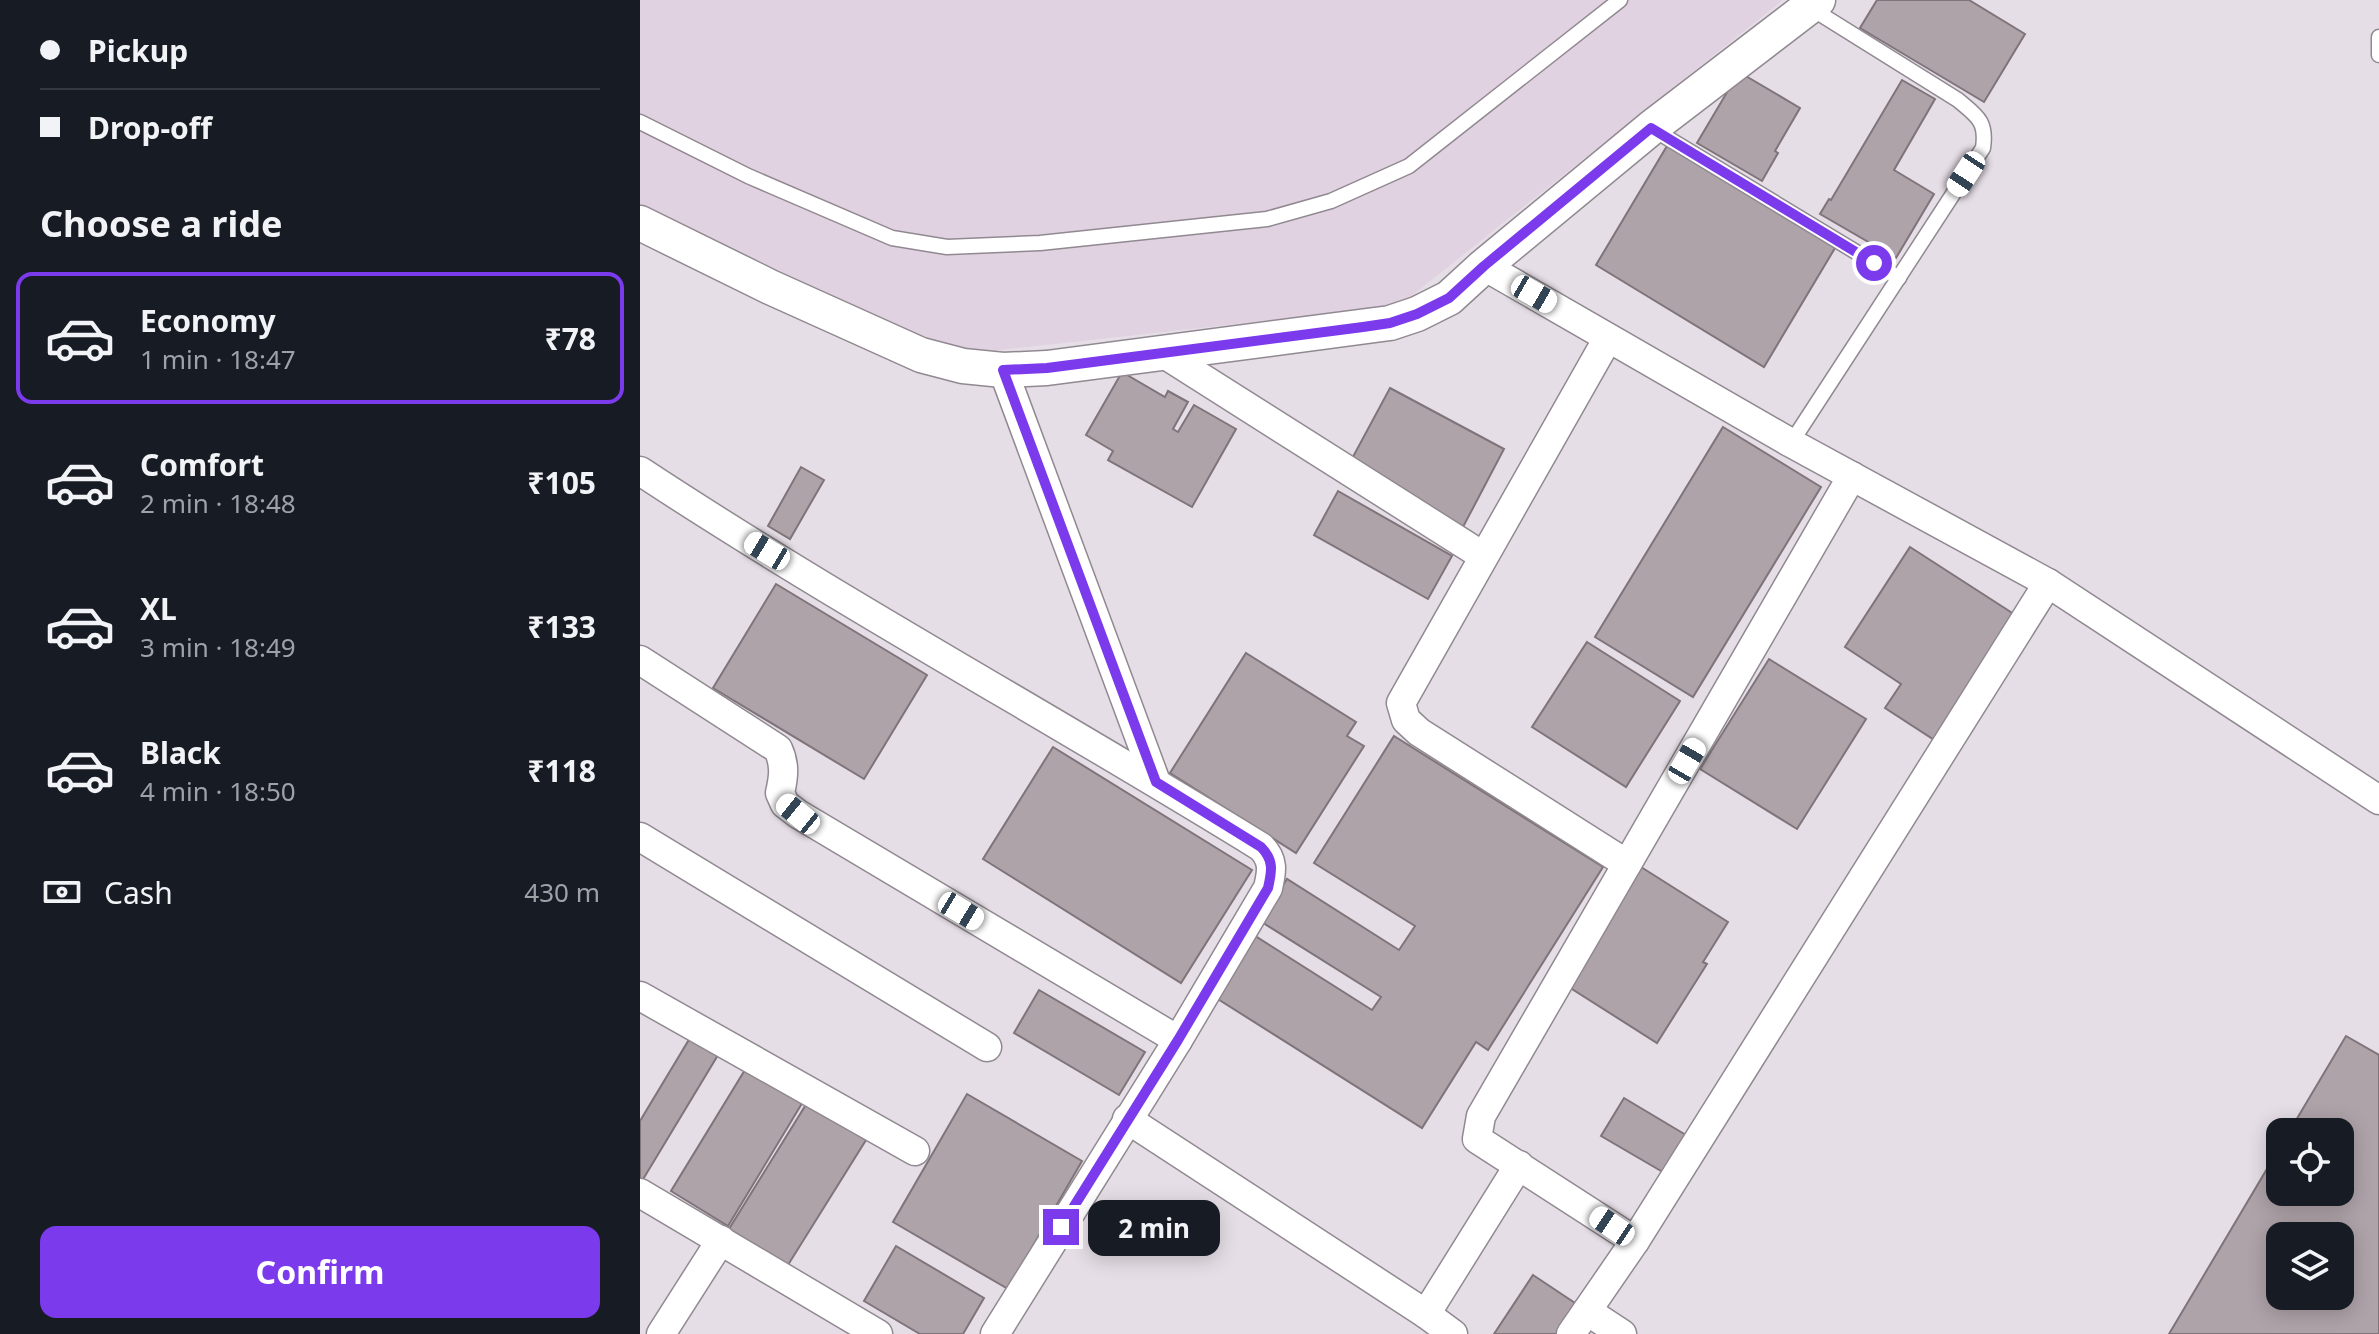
<!DOCTYPE html>
<meta charset="utf-8">
<style>
:root{--surface:#171b24;--page:#20242c;--text:#f1f3f6;--muted:#9ea1a6;--line:#363941;--accent:#7c3aed}
body{margin:0;font-family:"Noto Sans",sans-serif;background:var(--page);color:var(--text);height:100vh;display:flex;flex-direction:column;font-size:30px;white-space:nowrap}
*{box-sizing:border-box;margin:0}
p{font-size:26px;color:var(--muted)}
.icon{flex:none;width:44px;height:44px;fill:none;stroke:currentColor;stroke-width:2;stroke-linecap:round;stroke-linejoin:round}
.map{position:relative;flex:1;overflow:hidden}
.details{display:flex;flex-direction:column;background:var(--surface);width:640px}
.details>*{flex:none}
.hud{display:grid;align-content:center;height:176px;padding:0 40px;background:var(--surface)}
.fabs{position:absolute;left:1626px;top:1118px;display:grid;gap:16px}
.fabs a{display:grid;place-items:center;width:88px;height:88px;border-radius:16px;background:var(--surface);box-shadow:0 4px 20px #0003;font-size:40px}
.end{position:absolute;width:36px;height:36px;margin:-18px;border:10px solid #7c3aed;background:#fff;box-shadow:0 0 0 4px #fff}
.from{border-radius:50%}
.bubble{position:absolute;height:56px;border-radius:16px;background:var(--surface);box-shadow:0 4px 20px #0003;font-size:26px;font-weight:700;line-height:56px;text-align:center}
.car{position:absolute;width:24px;height:48px;margin:-24px -12px;border-radius:10px;box-shadow:0 0 6px 2px #0007;background:linear-gradient(#fff 24%,#345 0 40%,#fff 0 76%,#345 0 86%,#fff 0)}
.hud b{display:flex;align-items:center;gap:28px;height:76px;font-size:30px}
.hud b+b{border-top:2px solid var(--line)}
.hud i{width:20px;height:20px;background:var(--text)}
ul{padding:0;list-style:none}
li{display:flex;align-items:center;gap:24px;height:132px;margin:0 16px 12px;padding:0 24px;border:4px solid transparent;border-radius:16px}
li div{flex:1}
li b{display:block;font-size:30px}
li em{font-style:normal;font-weight:700}
li.current{border-color:var(--accent)}
li>.icon{width:72px;height:72px;stroke-width:1.5}
h2{padding:0 40px;font-size:36px;line-height:96px}
.pay{display:flex;align-items:center;gap:20px;height:88px;padding:0 40px;font-size:30px}
.pay p{margin-inline-start:auto}
.cta{display:flex;gap:16px;margin-top:auto;padding:16px 40px}
.cta a{flex:1;height:92px;border-radius:16px;background:var(--accent);color:#fff;font-size:32px;font-weight:700;line-height:92px;text-align:center}
main{display:flex;flex:1;min-height:0}
.map>svg:first-child{display:block}
.built{fill:#e0d2e0}
.building{fill:#aea3a8;stroke:#7e7479;stroke-width:2;fill-rule:evenodd}
.lines{fill:none;stroke-linecap:round;stroke-linejoin:round}
.service-casing{stroke:#918991;stroke-width:17}
.minor-casing{stroke:#918991;stroke-width:31}
.tertiary-casing{stroke:#918991;stroke-width:37}
.service{stroke:#fff;stroke-width:14}
.minor{stroke:#fff;stroke-width:28}
.tertiary{stroke:#fff;stroke-width:34}
.route{stroke:#7c3aed;stroke-width:10}
</style>
<main>
<section class="details">
<div class="hud">
<b><i class="from"></i>Pickup</b>
<b><i></i>Drop-off</b>
</div>
<h2>Choose a ride</h2>
<ul>
<li class="current"><svg class="icon" aria-label="car" viewBox="0 0 24 24"><path d="M5 17H2v-5l4-1 3-4h7l3 4 3 1v5h-3M9 17h6M6 11h13"/><circle cx="7" cy="17" r="2"/><circle cx="17" cy="17" r="2"/></svg><div><b>Economy</b><p>1 min · 18:47</p></div><em>₹78</em></li>
<li><svg class="icon" aria-label="car" viewBox="0 0 24 24"><path d="M5 17H2v-5l4-1 3-4h7l3 4 3 1v5h-3M9 17h6M6 11h13"/><circle cx="7" cy="17" r="2"/><circle cx="17" cy="17" r="2"/></svg><div><b>Comfort</b><p>2 min · 18:48</p></div><em>₹105</em></li>
<li><svg class="icon" aria-label="car" viewBox="0 0 24 24"><path d="M5 17H2v-5l4-1 3-4h7l3 4 3 1v5h-3M9 17h6M6 11h13"/><circle cx="7" cy="17" r="2"/><circle cx="17" cy="17" r="2"/></svg><div><b>XL</b><p>3 min · 18:49</p></div><em>₹133</em></li>
<li><svg class="icon" aria-label="car" viewBox="0 0 24 24"><path d="M5 17H2v-5l4-1 3-4h7l3 4 3 1v5h-3M9 17h6M6 11h13"/><circle cx="7" cy="17" r="2"/><circle cx="17" cy="17" r="2"/></svg><div><b>Black</b><p>4 min · 18:50</p></div><em>₹118</em></li>
</ul>
<div class="pay"><svg class="icon" aria-label="cash" viewBox="0 0 24 24"><path d="M3 7h18v10H3z"/><circle cx="12" cy="12" r="2"/></svg>Cash<p>430 m</p></div>
<div class="cta"><a>Confirm</a></div>
</section>
<div class="map">
<svg width="1739" height="1334" viewBox="0 0 1739 1334">
<rect width="100%" height="100%" fill="#e6dee6"/>
<polygon class="built" points="0,0 1143,0 759,306 323,354 0,208"/>
<g class="building">
<polygon points="1237,0 1329,0 1385,34 1344,102 1220,28"/>
<polygon points="1099,72 1160,108 1135,151 1138,153 1122,181 1057,143"/>
<polygon points="1262,80 1295,99 1254,170 1294,194 1256,258 1180,214 1189,199 1191,200"/>
<polygon points="1030,141 1198,243 1124,367 956,265"/>
<polygon points="482,372 525,397 528,391 548,402 533,429 538,432 554,405 596,429 552,507 468,460 473,451 446,435"/>
<polygon points="750,388 864,449 823,527 708,466"/>
<polygon points="1083,427 1181,487 1053,697 955,637"/>
<polygon points="161,467 184,480 150,539 128,526"/>
<polygon points="698,491 812,556 788,599 674,535"/>
<polygon points="1270,547 1380,618 1299,743 1245,708 1261,684 1205,647"/>
<polygon points="136,584 287,675 224,779 73,688"/>
<polygon points="947,642 1040,701 986,787 892,727"/>
<polygon points="606,653 716,722 707,736 724,746 656,853 530,773"/>
<polygon points="1129,659 1226,719 1157,829 1060,769"/>
<polygon points="754,736 963,867 848,1050 836,1042 782,1128 573,996 612,934 732,1010 741,997 620,921 647,879 759,950 775,926 674,863"/>
<polygon points="413,747 612,870 541,983 343,859"/>
<polygon points="1001,867 1088,922 1063,962 1067,964 1017,1043 924,984"/>
<polygon points="399,990 505,1052 479,1095 374,1033"/>
<path d="M 1706,1036 L 1739,1055 L 1739,1334 L 1529,1334 L 1640,1147 L 1640,1192 L 1700,1192 L 1700,1132 L 1649,1132 ZM 1640,1236 L 1700,1236 L 1700,1296 L 1640,1296 Z"/>
<polygon points="50,1038 78,1055 2,1181 0,1180 0,1121"/>
<polygon points="108,1065 164,1100 88,1226 31,1191"/>
<polygon points="327,1094 442,1161 368,1289 253,1222"/>
<polygon points="984,1098 1056,1141 1033,1178 961,1136"/>
<polygon points="167,1103 226,1140 148,1265 89,1229"/>
<polygon points="256,1246 344,1298 323,1334 280,1334 224,1301"/>
<polygon points="893,1275 941,1307 923,1334 854,1334"/>
</g>
<g class="lines">
<defs>
<g id="service">
<polyline points="1739,37 1739,55"/>
<polyline points="0,122 108,176 252,238 307,247 400,243 627,219 691,201 769,166 980,0"/>
<polyline points="1011,128 1259,278"/>
<path d="M 1151,443 L 1343,148 C 1347,121 1337,116 1318,100 L 1169,7"/>
</g>
<g id="minor">
<polyline points="844,266 1151,443 1408,583 1739,800"/>
<polyline points="968,338 761,703 766,720 779,732 987,864"/>
<polyline points="521,352 843,556"/>
<polyline points="363,370 516,782"/>
<path d="M 0,471 C 202,604 416,720 621,847 C 634,860 632,871 628,888 L 538,1040 L 355,1334"/>
<path d="M 0,660 L 138,749 C 145,764 144,776 140,793 L 145,804 L 158,814 L 538,1040"/>
<polyline points="0,837 347,1047"/>
<polyline points="0,996 275,1151"/>
<polyline points="487,1119 786,1314 813,1334"/>
<polyline points="0,1193 238,1334"/>
<polyline points="995,1241 837,1139 841,1116 1212,476"/>
<polyline points="947,1311 982,1334"/>
<polyline points="786,1314 879,1165"/>
<polyline points="21,1334 81,1240"/>
<polyline points="931,1334 995,1241 1408,583"/>
</g>
<polyline id="tertiary" points="0,223 130,287 281,355 323,366 363,370 407,368 750,323 777,314 809,298 844,266 1011,128 1178,0"/>
</defs>
<use href="#service" class="service-casing"/>
<use href="#minor" class="minor-casing"/>
<use href="#tertiary" class="tertiary-casing"/>
<use href="#service" class="service"/>
<use href="#minor" class="minor"/>
<use href="#tertiary" class="tertiary"/>
</g>
<g class="lines">
<path class="route" d="M 421,1227 L 538,1040 L 628,888 C 632,871 634,860 621,847 L 516,782 L 363,370 L 407,368 L 723,327 L 750,323 L 777,314 L 809,298 L 844,266 L 1011,128 L 1234,263"/>
</g>
</svg>
<div class="fabs">
<a><svg class="icon" aria-label="locate" viewBox="0 0 24 24"><circle cx="12" cy="12" r="6"/><path d="M12 2v4M12 18v4M2 12h4M18 12h4"/></svg></a>
<a><svg class="icon" aria-label="layers" viewBox="0 0 24 24"><path d="M12 4l9 5-9 5-9-5zM3 14l9 5 9-5"/></svg></a>
</div>
<i class="end from" style="left:1234px;top:263px"></i>
<i class="end" style="left:421px;top:1227px"></i>
<div class="bubble" style="left:448px;top:1200px;width:132px">2 min</div>
<i class="car" style="left:1326px;top:174px;rotate:213deg"></i>
<i class="car" style="left:894px;top:294px;rotate:120deg"></i>
<i class="car" style="left:127px;top:551px;rotate:301deg"></i>
<i class="car" style="left:1047px;top:761px;rotate:30deg"></i>
<i class="car" style="left:158px;top:814px;rotate:309deg"></i>
<i class="car" style="left:321px;top:911px;rotate:121deg"></i>
<i class="car" style="left:972px;top:1226px;rotate:304deg"></i>
</div>
</main>
